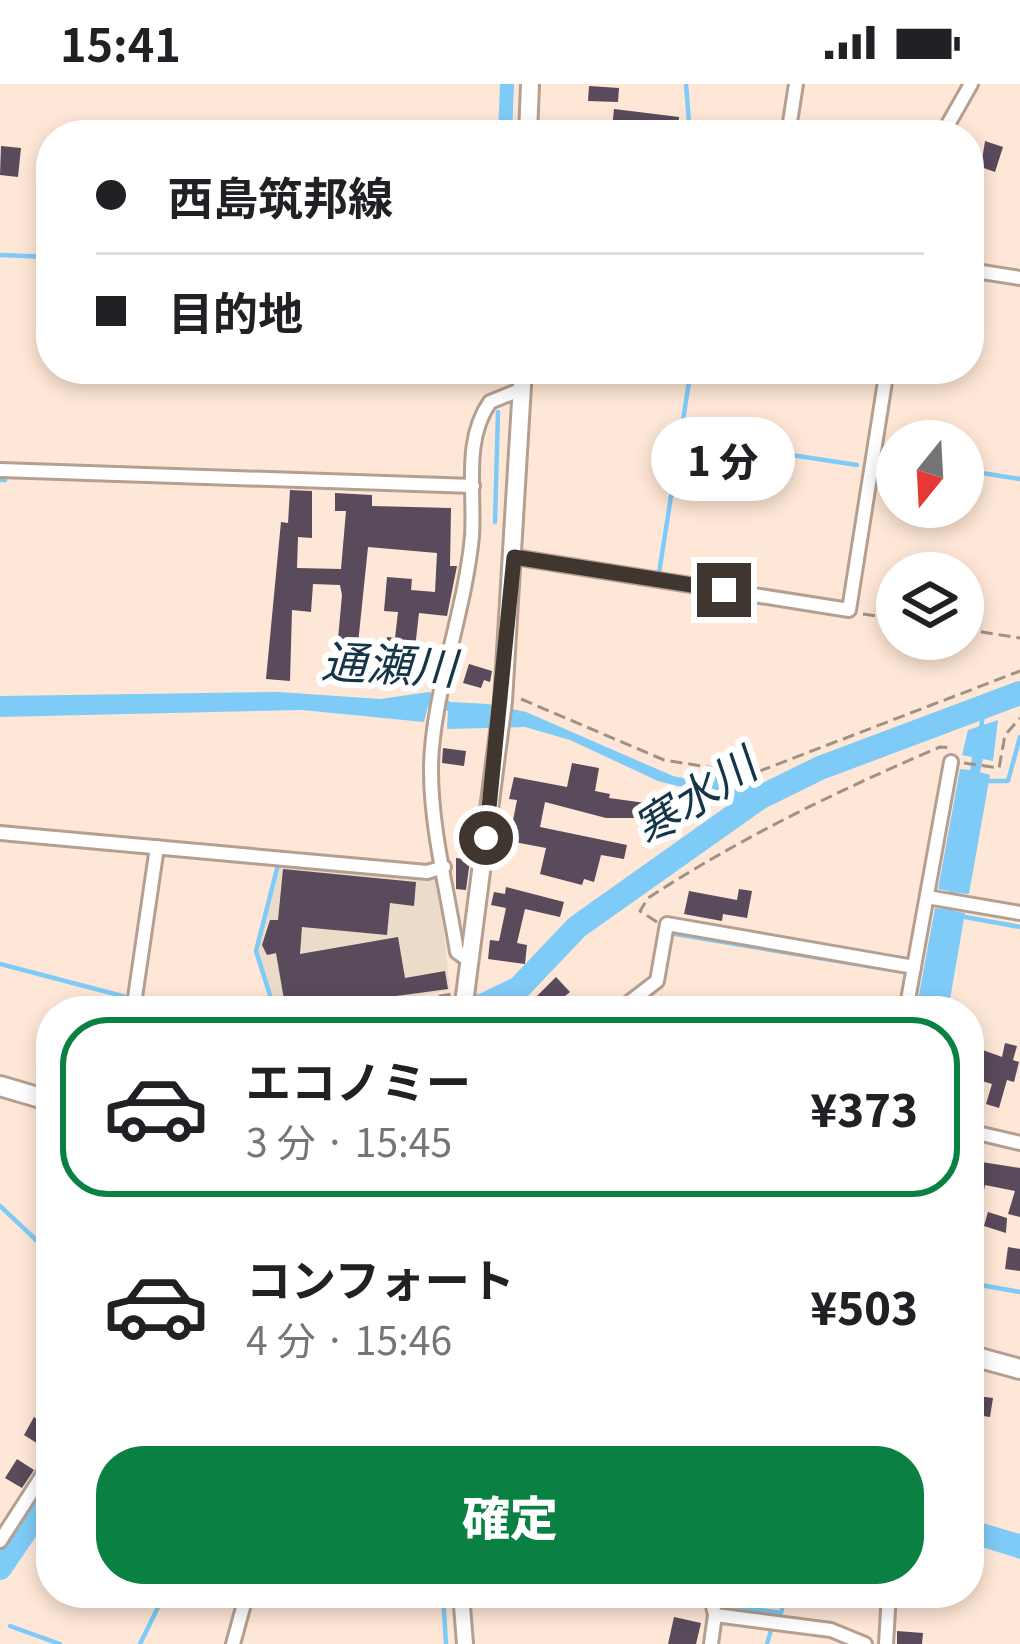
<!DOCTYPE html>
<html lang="ja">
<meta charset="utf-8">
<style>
:root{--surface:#fff;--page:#f2f2f2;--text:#202124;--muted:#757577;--line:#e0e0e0;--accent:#0b8043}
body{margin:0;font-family:Georgia,"Noto Sans JP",serif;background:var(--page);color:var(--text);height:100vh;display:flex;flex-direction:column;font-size:45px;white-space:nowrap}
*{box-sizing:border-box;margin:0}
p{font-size:39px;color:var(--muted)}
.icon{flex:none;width:66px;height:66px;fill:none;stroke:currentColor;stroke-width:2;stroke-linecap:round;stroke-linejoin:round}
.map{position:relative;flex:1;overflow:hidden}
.panel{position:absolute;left:36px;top:912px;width:948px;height:612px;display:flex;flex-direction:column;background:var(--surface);border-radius:48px;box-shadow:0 6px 18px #0003}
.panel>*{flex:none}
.top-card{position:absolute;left:36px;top:36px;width:948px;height:264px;border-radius:48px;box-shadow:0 6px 18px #0003;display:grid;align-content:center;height:264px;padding:0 60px;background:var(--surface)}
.needle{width:78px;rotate:198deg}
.fabs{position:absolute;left:876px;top:336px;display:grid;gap:24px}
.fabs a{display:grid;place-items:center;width:108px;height:108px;border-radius:50%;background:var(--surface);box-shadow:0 6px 18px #0003;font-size:60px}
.end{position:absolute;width:54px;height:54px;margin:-27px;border:15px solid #3f362f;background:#fff;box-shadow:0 0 0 6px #fff}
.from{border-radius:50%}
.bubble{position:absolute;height:84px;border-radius:42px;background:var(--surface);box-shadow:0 6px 18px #0003;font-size:39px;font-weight:800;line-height:84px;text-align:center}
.top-card b{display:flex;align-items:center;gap:42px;height:114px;font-size:45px}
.top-card b+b{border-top:3px solid var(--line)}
.top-card i{width:30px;height:30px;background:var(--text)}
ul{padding:21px 0 0;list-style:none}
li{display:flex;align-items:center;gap:36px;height:180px;margin:0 24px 18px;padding:0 36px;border:6px solid transparent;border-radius:48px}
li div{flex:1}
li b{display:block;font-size:45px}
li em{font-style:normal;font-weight:800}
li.selected{border-color:var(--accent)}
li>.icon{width:108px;height:108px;stroke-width:1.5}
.cta{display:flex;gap:24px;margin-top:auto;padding:24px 60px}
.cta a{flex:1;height:138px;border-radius:48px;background:var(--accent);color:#fff;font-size:48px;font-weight:800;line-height:138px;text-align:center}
.status{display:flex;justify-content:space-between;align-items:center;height:84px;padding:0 60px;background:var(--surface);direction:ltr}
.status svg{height:33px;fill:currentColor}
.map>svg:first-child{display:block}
.industrial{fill:#ebdcca}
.water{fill:#7fcbf7}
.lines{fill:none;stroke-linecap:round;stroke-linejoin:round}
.stream{stroke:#7fcbf7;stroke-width:4.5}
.river{stroke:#7fcbf7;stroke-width:24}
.building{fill:#594a5c}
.minor-casing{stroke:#b59f90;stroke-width:18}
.tertiary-casing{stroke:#b59f90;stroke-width:20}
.secondary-casing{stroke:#b59f90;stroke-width:22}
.trunk-casing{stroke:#b59f90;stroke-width:24}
.path{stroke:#a19185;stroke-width:3;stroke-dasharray:12 6;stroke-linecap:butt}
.minor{stroke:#fff;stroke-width:12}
.tertiary{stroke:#fff;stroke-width:14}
.secondary{stroke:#fff;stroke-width:16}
.trunk{stroke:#fff;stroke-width:18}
.route{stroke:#3f362f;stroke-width:15}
.labels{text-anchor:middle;stroke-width:12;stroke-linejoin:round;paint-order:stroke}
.water-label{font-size:45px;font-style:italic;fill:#143648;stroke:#fff}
</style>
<div class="status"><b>15:41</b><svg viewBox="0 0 49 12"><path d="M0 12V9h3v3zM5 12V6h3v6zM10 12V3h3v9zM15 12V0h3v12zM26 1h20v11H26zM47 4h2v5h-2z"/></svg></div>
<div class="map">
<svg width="1020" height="1560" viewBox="0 0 1020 1560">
<rect width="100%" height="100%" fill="#fee7d6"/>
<polygon class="industrial" points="281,779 438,793 450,906 330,927 277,927 257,867"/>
<g class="water">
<polygon points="500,0 514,0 512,51 498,51"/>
<polygon points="279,608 380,615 429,608 451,618 488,620 526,628 673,692 751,708 737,717 658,697 570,656 525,643 447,645 448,627 428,622 424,638 302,626 0,633 0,612"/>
<polygon points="998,636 993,677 983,675 980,688 990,691 969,810 958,809 955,827 965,829 948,927 916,927 935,824 945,825 949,807 938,805 960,685 970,686 972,673 962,671 968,646"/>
<polygon points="969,1435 1020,1450 1020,1475 969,1459"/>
</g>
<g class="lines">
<g class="stream">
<polyline points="686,0 690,51"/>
<polyline points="0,171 51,173"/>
<polyline points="680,354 857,381"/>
<polyline points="884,373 897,375"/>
<polyline points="963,386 1020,395"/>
<polyline points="0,396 5,396"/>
<polyline points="495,438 498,328"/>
<polyline points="659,489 691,285"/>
<polyline points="981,644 984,624"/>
<polyline points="989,697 1008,697 1020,653"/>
<polyline points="965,833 1020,843"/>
<polyline points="675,850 904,888"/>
<polyline points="0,880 130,914"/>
<polyline points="141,917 173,927"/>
<polyline points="275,927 256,867 279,777"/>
<polyline points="0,1122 51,1170"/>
<polyline points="969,1199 1020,1208"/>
<polyline points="534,1509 699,1517"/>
<polyline points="443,1511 446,1560"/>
<polyline points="727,1521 781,1529 786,1509"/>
<polyline points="10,1542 60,1560"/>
<polyline points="140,1560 165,1509"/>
<polyline points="767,1560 771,1546"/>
</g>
<g class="river">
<polyline points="715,704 759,714"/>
<polyline points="443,927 484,921 519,904 577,843 759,714 820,684 1020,609"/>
<polyline points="0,1484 51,1409"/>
</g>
</g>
<g class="building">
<polygon points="589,2 619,4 618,18 588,17"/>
<polygon points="614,25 679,33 678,49 612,44"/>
<polygon points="985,57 1003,63 995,88 981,83"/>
<polygon points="1,62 21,64 18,93 0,91"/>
<polygon points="290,406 312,407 312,454 298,453 297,484 341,485 346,427 335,427 335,409 372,411 372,422 451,424 450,482 457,482 447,532 419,529 414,573 385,569 387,553 395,554 398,528 384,527 387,493 412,495 411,506 435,508 437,469 368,463 356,579 388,582 387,599 334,599 342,511 340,501 313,500 311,528 292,526 290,597 266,595 281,438 288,439"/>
<polygon points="469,580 492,587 490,598 484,596 481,604 463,599"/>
<polygon points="443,664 466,667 464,682 442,679"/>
<polygon points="572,679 599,684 595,707 610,710 609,714 682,724 676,747 640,734 606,734 545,718 540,743 627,761 624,775 601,771 594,798 584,795 582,801 540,790 546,764 509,757 517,716 509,715 514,693 567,703"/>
<polygon points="456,774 470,776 466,806 456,805"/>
<polygon points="283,785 416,798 414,822 390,819 387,851 302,843 300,870 398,853 405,894 445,887 448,905 286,927 276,869 267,871 262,861 270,836 278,836"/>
<polygon points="506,803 564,818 560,833 525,825 517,859 527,861 525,880 488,875 490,856 499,857 506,824 491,821 494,808 505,810"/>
<polygon points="739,805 752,807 747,834 723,830 722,837 684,830 689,807 737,816"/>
<polygon points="556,893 570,908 547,927 535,914"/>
<polygon points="1005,959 1017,962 1013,976 1019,978 1014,998 1007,996 999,1024 986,1020 992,1000 969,993 969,961 1002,973"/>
<polygon points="969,1076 1020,1084 1020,1133 1008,1130 1015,1107 985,1101 982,1116 969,1113"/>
<polygon points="988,1128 1007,1134 1006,1149 984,1142"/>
<polygon points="1008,1163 1020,1165 1020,1187 1005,1185"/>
<polygon points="969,1311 993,1314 990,1333 969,1330"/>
<polygon points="34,1333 51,1344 51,1368 24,1351"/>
<polygon points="17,1375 34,1386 22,1404 5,1394"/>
<polygon points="674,1533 701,1539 696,1560 668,1560"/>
<polygon points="897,1547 923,1549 922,1560 897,1560"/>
</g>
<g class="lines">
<defs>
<g id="minor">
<polyline points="788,51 796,0"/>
<polyline points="942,51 971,0"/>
<polyline points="969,186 1020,194"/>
<polyline points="0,386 473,402"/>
<polyline points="514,473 849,526 887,285"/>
<polyline points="0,749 427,788 444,783"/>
<polyline points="927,813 1020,829"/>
<path d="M 470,877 L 457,868 C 448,809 431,746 431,686 C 431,614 465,529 472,452 C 475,407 463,356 490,318 L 522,305"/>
<polyline points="133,927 157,763"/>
<polyline points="618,927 657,897 667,840 914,883"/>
<polyline points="906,927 951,678"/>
<polyline points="969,1047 1020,1059"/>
<polyline points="0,1457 51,1378"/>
<polyline points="710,1509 715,1531 711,1560"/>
<polyline points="715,1531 831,1546 865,1560"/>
<polyline points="233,1560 247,1509"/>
<polyline points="886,1560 889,1509"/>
</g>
<polyline id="tertiary" points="461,1509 465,1560"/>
<g id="secondary">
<polyline points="528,51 530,0"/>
<polyline points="463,927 503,617 523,285"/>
</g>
<g id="trunk">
<polyline points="0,1002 51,1017"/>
<polyline points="969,1271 1020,1285"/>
</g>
</defs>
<use href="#minor" class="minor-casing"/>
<use href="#tertiary" class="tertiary-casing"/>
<use href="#secondary" class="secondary-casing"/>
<use href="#trunk" class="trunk-casing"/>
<g class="path">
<polyline points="863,530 897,535"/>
<polyline points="963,545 1020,554"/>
<polyline points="521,615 664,676 752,690 1020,587"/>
<polyline points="964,679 999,684 1005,651 1020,634"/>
<path d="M 657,838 L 640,827 L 648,814 C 742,753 837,707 940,663 L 952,664"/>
<polyline points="350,927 452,910"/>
</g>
<use href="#minor" class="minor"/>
<use href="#tertiary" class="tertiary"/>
<use href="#secondary" class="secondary"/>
<use href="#trunk" class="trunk"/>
</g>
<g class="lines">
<polyline class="route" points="486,754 514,473 724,506"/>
</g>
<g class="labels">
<g class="water-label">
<text transform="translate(389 581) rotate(3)" y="16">通瀬川</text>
<text transform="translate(695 713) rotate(-33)" y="16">寒水川</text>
</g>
</g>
</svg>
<div class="fabs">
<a><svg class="needle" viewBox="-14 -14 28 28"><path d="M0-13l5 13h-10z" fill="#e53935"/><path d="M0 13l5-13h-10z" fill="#757577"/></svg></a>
<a><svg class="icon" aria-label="layers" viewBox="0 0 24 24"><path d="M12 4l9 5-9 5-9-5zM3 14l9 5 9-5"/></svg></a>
</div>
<i class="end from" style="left:486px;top:754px"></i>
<i class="end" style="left:724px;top:506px"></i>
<div class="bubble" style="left:651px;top:333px;width:144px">1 分</div>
<div class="top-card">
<b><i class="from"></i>西島筑邦線</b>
<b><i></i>目的地</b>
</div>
<section class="panel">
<ul>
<li class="selected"><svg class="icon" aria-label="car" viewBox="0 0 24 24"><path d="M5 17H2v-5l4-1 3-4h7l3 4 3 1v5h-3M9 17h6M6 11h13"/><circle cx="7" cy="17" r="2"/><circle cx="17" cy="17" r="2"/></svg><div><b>エコノミー</b><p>3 分 · 15:45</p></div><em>¥373</em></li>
<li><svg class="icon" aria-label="car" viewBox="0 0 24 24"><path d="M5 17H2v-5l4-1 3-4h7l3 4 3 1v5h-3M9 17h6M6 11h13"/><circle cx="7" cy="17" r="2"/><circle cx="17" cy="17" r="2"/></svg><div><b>コンフォート</b><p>4 分 · 15:46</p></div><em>¥503</em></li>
</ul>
<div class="cta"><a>確定</a></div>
</section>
</div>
